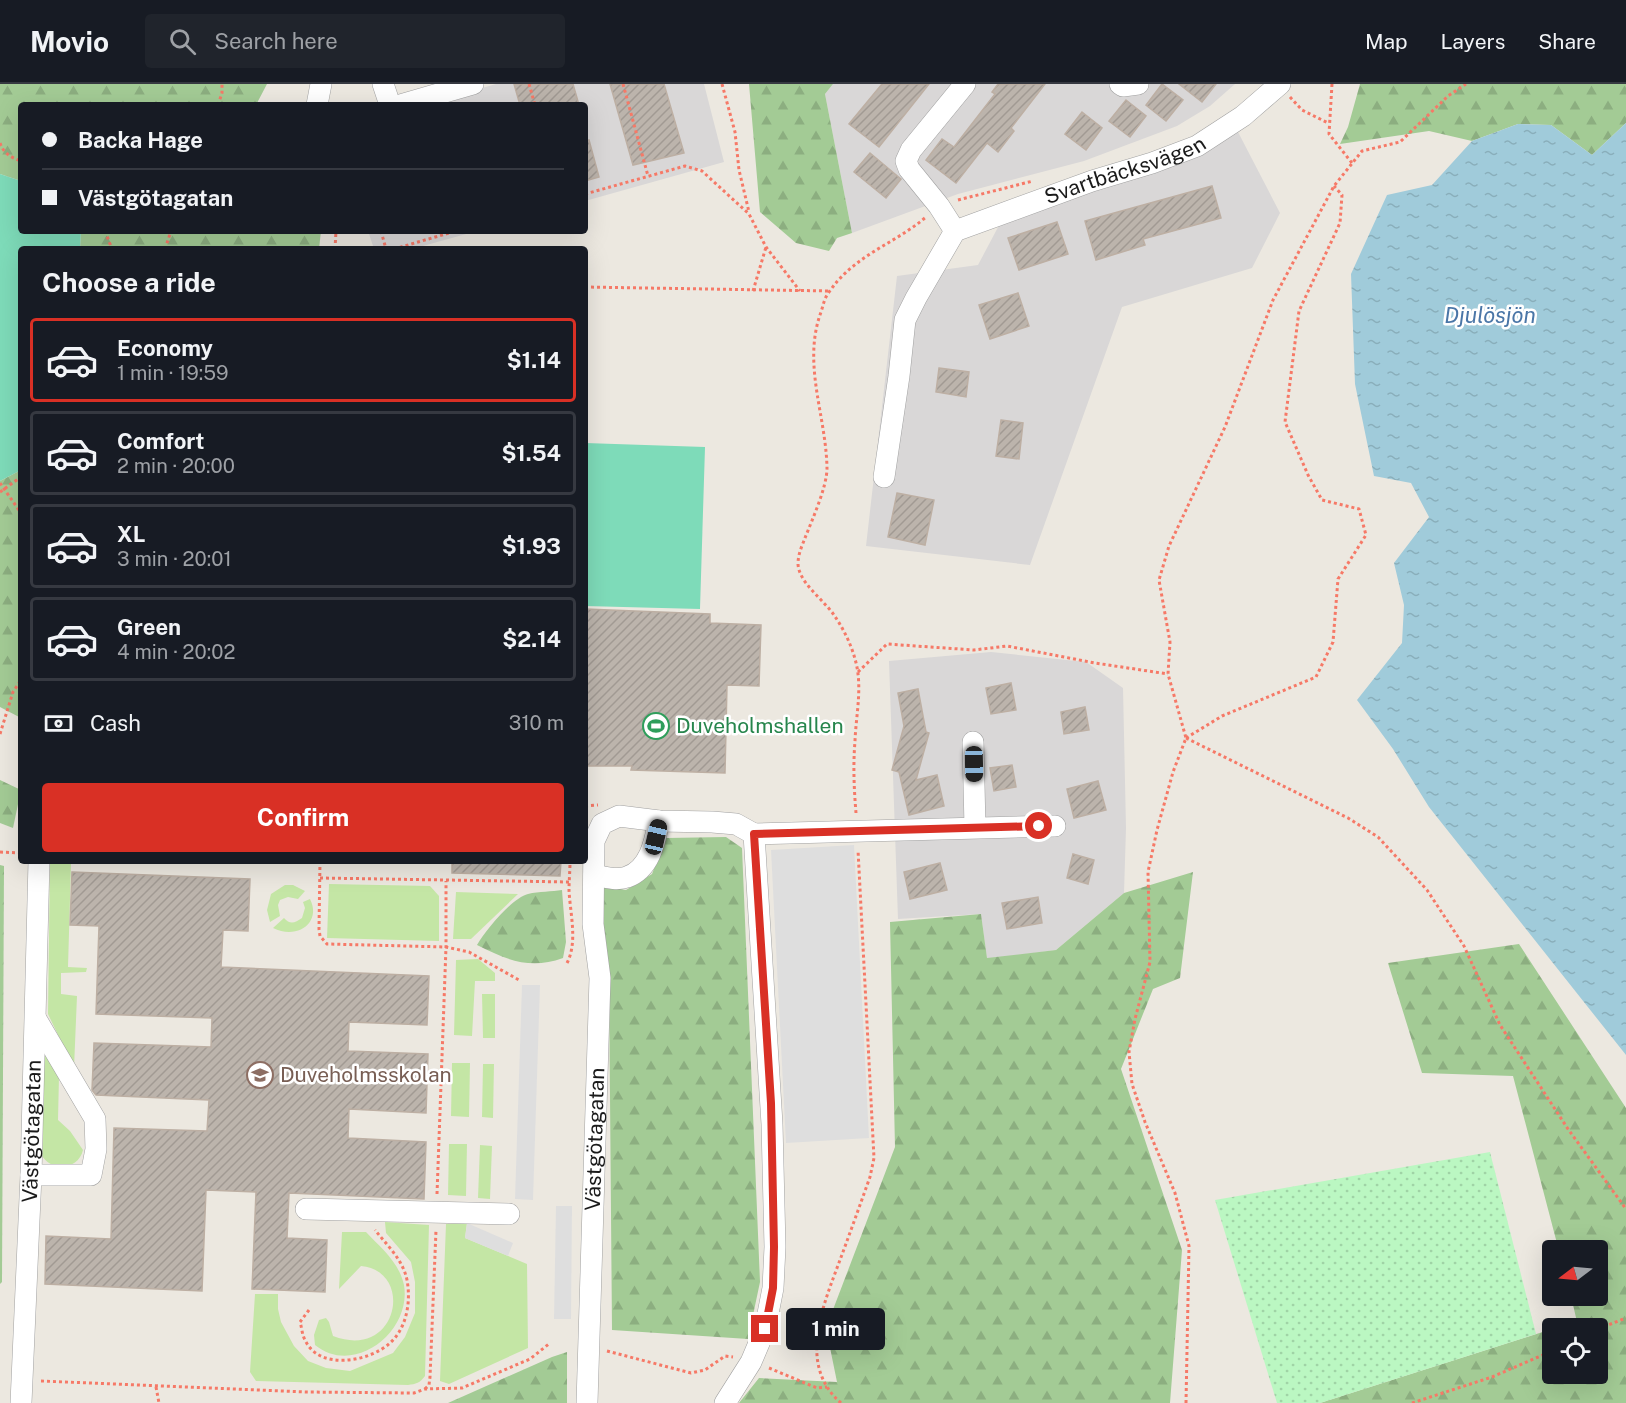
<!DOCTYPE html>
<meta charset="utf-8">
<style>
:root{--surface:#171b24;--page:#20242c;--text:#f1f3f6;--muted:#9ea1a6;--line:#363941;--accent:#d93025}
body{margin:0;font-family:"Public Sans",sans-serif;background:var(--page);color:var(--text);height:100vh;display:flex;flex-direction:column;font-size:22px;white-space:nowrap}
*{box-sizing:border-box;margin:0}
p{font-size:20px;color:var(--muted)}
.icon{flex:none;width:33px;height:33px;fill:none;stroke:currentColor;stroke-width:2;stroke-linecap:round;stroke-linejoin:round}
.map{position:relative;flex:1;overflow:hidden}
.drawer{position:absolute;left:18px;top:162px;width:570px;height:618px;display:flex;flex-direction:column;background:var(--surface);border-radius:6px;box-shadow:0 6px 24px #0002}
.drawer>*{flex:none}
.hud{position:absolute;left:18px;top:18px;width:570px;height:132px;border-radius:6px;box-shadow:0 6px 24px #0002;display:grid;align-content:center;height:132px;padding:0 24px;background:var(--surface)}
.needle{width:39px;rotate:254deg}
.controls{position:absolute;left:1542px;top:1156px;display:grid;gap:12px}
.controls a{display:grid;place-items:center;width:66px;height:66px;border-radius:6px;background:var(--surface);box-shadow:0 6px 24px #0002;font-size:30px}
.end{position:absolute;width:27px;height:27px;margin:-14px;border:8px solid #d93025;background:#fff;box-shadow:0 0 0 3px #fff}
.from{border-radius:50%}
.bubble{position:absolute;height:42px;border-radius:6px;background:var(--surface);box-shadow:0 6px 24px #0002;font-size:20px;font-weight:700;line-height:42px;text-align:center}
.car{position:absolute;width:18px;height:36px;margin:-18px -9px;border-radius:8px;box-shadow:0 0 4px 2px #0007;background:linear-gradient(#222 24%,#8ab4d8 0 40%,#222 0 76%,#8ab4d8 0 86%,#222 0)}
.hud b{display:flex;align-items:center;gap:21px;height:57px;font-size:22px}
.hud b+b{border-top:2px solid var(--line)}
.hud i{width:15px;height:15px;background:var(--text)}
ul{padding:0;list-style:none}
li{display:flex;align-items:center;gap:18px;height:84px;margin:0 12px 9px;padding:0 12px;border:3px solid var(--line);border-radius:6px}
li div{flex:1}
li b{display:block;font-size:22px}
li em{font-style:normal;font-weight:700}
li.on{border-color:var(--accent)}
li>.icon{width:54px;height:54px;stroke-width:1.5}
h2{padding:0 24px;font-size:27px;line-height:72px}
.pay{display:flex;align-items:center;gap:15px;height:66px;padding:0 24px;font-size:22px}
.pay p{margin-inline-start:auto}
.cta{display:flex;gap:12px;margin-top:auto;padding:12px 24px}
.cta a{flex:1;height:69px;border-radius:6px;background:var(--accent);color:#fff;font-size:24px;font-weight:700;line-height:69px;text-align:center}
header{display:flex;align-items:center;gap:36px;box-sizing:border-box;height:84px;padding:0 30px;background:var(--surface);border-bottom:2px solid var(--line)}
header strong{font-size:28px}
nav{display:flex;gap:33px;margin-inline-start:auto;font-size:21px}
.search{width:420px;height:54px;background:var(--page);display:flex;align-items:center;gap:15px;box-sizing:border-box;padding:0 21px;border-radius:6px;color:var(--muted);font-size:22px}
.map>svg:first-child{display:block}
.residential{fill:#d9d7d7}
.grass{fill:#c4e6a5}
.forest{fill:url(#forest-firs)}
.park{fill:url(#park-dots)}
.pitch{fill:#7edbb9}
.parking{fill:#dedede}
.water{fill:url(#water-ripples)}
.building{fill:url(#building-hatch);stroke:#bdafa3;stroke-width:1.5}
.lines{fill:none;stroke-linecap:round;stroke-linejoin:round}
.minor-casing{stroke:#a1a1a1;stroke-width:22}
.path{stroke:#f67967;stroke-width:3;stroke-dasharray:3 3;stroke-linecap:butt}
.minor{stroke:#fff;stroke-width:21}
.route{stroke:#d93025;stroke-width:8}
.labels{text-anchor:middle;stroke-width:5;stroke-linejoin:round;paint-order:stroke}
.street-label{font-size:21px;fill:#1a1a1a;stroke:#fff}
.leisure-label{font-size:21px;fill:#27864d;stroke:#fff;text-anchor:start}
.education-label{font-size:21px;fill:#785e54;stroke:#fff;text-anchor:start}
.water-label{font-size:22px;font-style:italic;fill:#4a76a7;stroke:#fff}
</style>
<header>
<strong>Movio</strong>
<div class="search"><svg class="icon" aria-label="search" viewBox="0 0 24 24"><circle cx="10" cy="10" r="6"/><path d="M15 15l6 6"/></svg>Search here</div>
<nav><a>Map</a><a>Layers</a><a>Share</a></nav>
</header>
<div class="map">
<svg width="1626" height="1319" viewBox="0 0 1626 1319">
<defs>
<pattern id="forest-firs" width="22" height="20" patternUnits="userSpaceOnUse" patternTransform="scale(1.5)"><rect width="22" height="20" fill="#a3cb95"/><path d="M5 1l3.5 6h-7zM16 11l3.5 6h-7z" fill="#8cae80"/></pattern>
<pattern id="park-dots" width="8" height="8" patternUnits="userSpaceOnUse" patternTransform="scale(1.5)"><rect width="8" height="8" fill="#bbf7c2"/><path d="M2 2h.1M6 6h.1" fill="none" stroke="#a0d3a6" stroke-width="1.8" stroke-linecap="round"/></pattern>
<pattern id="water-ripples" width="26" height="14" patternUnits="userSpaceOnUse" patternTransform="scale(1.5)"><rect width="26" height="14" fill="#a0cbda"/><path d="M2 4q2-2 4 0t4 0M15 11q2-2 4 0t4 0" fill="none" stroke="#89aeba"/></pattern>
<pattern id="building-hatch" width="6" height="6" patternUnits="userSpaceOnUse" patternTransform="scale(1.5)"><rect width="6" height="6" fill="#bcb4ac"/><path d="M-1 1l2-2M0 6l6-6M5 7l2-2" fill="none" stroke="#a19a93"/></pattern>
</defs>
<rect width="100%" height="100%" fill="#ece8e0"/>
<g class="residential">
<polygon points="496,0 704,0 724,78 585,117 585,21 424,21"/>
<polygon points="833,0 1235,0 1210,22 1177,42 1084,77 958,110 852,149 825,10"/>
<polygon points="1238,48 1280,129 1252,184 1122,223 1030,481 866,462 897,192 978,181 1005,130 1194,71"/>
<polygon points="368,147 477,147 412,165 374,165"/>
<polygon points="991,568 1086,578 1123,604 1126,744 1124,809 1056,866 987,875 981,830 898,835 889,577"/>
</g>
<g class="grass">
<polygon points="50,777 71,780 68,883 87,884 86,888 61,889 61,910 77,912 74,984 48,930"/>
<polygon points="329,800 430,802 439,812 439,857 327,854"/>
<polygon points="285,801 293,801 305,807 298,815 288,813 280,816 278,821 280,832 270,838 267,826 271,810"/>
<polygon points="456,808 518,810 471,855 453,855"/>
<path d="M 310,815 C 322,839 297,856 273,844 L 284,834 C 290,841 295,839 302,834 L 305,824 L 303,818 Z"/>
<polygon points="478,875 495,889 495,897 475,897 472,952 454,951 456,876"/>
<polygon points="482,910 495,910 495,954 483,954"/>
<path d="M 42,964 L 59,992 L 58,1036 L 70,1047 L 83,1066 C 78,1087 50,1088 41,1070 Z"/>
<polygon points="452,979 470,979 469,1033 451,1032"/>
<polygon points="483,980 494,980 493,1034 482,1033"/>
<polygon points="449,1060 467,1060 466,1112 448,1111"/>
<polygon points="480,1061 492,1062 490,1115 478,1114"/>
<path d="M 385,1138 L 429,1141 L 425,1292 C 420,1299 416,1300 408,1301 L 256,1297 L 250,1288 L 255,1210 L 278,1210 L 278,1225 L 281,1238 L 294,1262 L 308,1277 L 326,1284 L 350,1287 L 393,1269 L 405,1253 L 415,1229 L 415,1198 L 411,1178 L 386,1149 Z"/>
<polygon points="467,1139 465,1154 527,1180 528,1264 449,1300 440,1297 446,1140"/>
<path d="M 342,1148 L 366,1148 C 381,1164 399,1178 404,1201 C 412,1248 354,1293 315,1261 L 314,1251 L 319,1236 L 326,1234 L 329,1238 L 333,1252 C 398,1277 415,1187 361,1182 L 339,1205 Z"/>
</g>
<g class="forest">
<polygon points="0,0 267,0 256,21 21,21 21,97 0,90"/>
<polygon points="749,0 833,0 825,10 852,149 837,154 829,167 796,159 760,128"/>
<polygon points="1360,0 1626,0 1626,39 1592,71 1551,41 1518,40 1472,57 1429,47 1340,60 1348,43"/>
<polygon points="81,147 321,147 319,165 80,165"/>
<polygon points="21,386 21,634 0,623 0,397"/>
<polygon points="0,696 21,706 13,744 0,739"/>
<polygon points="726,753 742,764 760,1198 748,1255 612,1246 609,894 602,840 601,802 626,806 652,790 666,754"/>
<polygon points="0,781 4,782 2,1198 0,1200"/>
<polygon points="1193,788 1180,894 1153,905 1121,985 1182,1166 1170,1319 739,1319 759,1294 837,1298 826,1244 895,1063 890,838 981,830 987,874 1056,866 1124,809"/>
<path d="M 562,806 L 566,858 L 563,874 C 530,886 507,876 477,861 C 486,846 512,814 528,810 C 539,807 552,808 562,806 Z"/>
<polygon points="1519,860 1626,1024 1626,1319 1320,1319 1552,1245 1552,1290 1598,1290 1598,1245 1554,1245 1577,1238 1571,1212 1598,1212 1598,1167 1559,1167 1513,992 1422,989 1388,879"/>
<polygon points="567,1268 567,1319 448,1319 552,1273"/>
</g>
<polygon class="park" points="1490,1068 1536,1250 1320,1319 1277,1319 1215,1116"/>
<g class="pitch">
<polygon points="0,90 21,97 21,147 81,147 80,165 21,165 21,386 0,397"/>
<polygon points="585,359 705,363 700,525 585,522"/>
</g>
<g class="parking">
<polygon points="854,761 869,1054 786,1059 771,766"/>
<polygon points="522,901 540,901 533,1116 515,1115"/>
<polygon points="556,1122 572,1122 571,1235 554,1235"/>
<polygon points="467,1139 513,1159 508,1172 465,1154"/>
</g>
<polygon class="water" points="1626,39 1626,971 1429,723 1393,665 1357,616 1402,559 1404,521 1394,479 1429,433 1411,399 1374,392 1355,300 1351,190 1387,111 1432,101 1472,57 1518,40 1551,41 1592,71"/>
<g class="building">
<polygon points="514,0 573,0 579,21 520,21"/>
<polygon points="610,0 664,0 684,69 633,81"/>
<polygon points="882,0 929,0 879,63 849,40"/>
<polygon points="998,0 1045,0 1011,44 1014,47 998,68 987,59 956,99 926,76 942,55 954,63 995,10 992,8"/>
<polygon points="1162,0 1183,16 1166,37 1146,21"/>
<polygon points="1179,0 1216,0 1202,18"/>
<polygon points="1126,16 1146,32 1130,53 1109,37"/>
<polygon points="1082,28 1102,44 1086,66 1065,50"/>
<polygon points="589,56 599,93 585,97 585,57"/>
<polygon points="870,69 901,95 886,114 854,88"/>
<polygon points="1212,102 1221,134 1143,155 1145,161 1096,176 1085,137"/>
<polygon points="1057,138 1068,170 1019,186 1008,154"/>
<polygon points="1018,209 1029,242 990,255 979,221"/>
<polygon points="939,284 969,288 966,313 936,308"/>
<polygon points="1001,336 1023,339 1019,375 996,372"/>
<polygon points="897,409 934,416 925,461 888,453"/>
<polygon points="585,525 710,530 710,539 761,541 759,602 727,601 725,689 631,686 632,682 585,682"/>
<polygon points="1011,599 1016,626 991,630 986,604"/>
<polygon points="918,605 926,648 929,649 916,696 937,691 944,722 909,731 899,688 892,686 904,642 898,609"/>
<polygon points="1085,623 1089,646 1064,650 1061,628"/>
<polygon points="1012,681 1016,703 994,707 990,684"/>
<polygon points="1098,697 1106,726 1074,734 1067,705"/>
<polygon points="1073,770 1094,776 1088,800 1067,794"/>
<polygon points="452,777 561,777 560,792 452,789"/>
<polygon points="940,779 947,806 910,815 904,788"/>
<polygon points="72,788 250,795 248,847 223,846 221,883 429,892 427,941 349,938 348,967 428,970 426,1029 349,1025 348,1054 426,1058 424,1115 289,1109 287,1154 327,1156 325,1208 252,1205 256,1108 206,1106 202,1207 45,1200 46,1152 111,1155 114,1044 207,1047 209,1016 96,1011 92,1006 94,959 211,963 212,934 96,930 99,842 70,841"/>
<polygon points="1038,813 1042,839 1007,845 1002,819"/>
</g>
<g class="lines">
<defs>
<g id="minor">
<polyline points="383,0 390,21"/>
<polyline points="1120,0 1123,2 1138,0"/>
<polyline points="317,21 321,0"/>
<polyline points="400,21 473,0"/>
<polyline points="955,147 939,122 909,85 906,77 911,66 965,0"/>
<path id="s1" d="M 884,393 L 899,292 L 905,236 L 916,214 L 955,147 L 1092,97 L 1152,79 L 1197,62 L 1243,32 L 1280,0"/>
<polyline points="973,658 975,743"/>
<polyline points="754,750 1055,742"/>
<path d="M 594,791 C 604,793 617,797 627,793 C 650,785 655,757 659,737"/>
<polyline points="31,1091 91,1091 96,1065 95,1035 36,935"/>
<polyline points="306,1125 509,1130"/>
<path id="s2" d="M 21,1319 L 31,1091 L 39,777"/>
<path id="s3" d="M 587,1319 L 600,894 L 593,840 L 594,757 L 602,740 L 619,732 L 659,737 L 712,738 L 736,740 L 754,750 L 772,1040 L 775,1163 L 773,1204 L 765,1245 L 751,1278 L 725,1319"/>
</g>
</defs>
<use href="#minor" class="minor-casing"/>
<g class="path">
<polyline points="529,0 535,21"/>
<polyline points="623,0 648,92"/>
<polyline points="722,0 735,48 739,86 749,128"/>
<polyline points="1332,0 1329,50 1352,79"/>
<polyline points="1290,13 1302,26 1328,39"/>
<polyline points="218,21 222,9 222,0"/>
<path d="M 0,59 C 3,69 12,74 21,77"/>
<polyline points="585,110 685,82 702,87 749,130 766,163 800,207"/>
<polyline points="958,116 1033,97"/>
<polyline points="105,147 112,165"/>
<polyline points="381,147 386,165"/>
<polyline points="165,165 171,147"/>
<polyline points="324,165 335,163"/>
<polyline points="335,165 336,147"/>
<polyline points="394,165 456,147"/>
<polyline points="585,203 830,207"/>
<polyline points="753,207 766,163"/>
<polyline points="0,399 21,429"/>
<polyline points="0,408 21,393"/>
<polyline points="858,588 887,560 974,566 1007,562 1095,579 1168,590"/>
<polyline points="0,650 13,608 21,596"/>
<polyline points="1186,654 1222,632 1316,593 1333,558 1338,495 1366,451 1359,425 1322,416 1308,391 1285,338 1299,227 1340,139 1342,111 1334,102"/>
<polyline points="1186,654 1348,734 1378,753 1427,806 1464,862 1500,941 1568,1045 1626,1125"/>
<polyline points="585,722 598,721"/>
<path d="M 856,729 C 854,705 853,681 855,657 C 856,630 863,602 855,575 C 851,560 843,544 834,531 C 823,515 799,499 798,480 C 798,470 802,462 805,454 C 812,436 827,403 827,384 C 826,331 802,280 821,228 C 823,222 824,216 827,211 C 854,170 892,162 926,133"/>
<polyline points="0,768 21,769"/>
<polyline points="320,777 319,845 320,852 327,860 446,863 469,868 519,896"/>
<polyline points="320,794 570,798"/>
<path d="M 567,879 C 578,858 570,829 569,806 C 569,797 570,787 570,777"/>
<polyline points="437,1110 446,863 446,797"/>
<path d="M 309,1226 L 300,1238 C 302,1244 302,1251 305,1256 C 319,1287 369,1278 390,1259 C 407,1244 411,1217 407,1196 C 403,1176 387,1161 375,1146"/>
<polyline points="1598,1245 1626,1234"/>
<polyline points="607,1267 691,1289 705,1286 725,1272 733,1273"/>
<polyline points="769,1284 817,1304 827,1303"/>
<polyline points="41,1297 305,1308 414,1309 425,1305 462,1304 530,1275 550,1259"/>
<polyline points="156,1303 159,1319"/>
<polyline points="425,1305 429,1301 430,1293 436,1146"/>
<path d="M 841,1319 C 797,1281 823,1222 840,1176 C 850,1149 860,1121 870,1093 L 874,1074 L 858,766"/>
<polyline points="1186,1319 1189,1162 1175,1109 1145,1038 1132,1000 1129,968 1135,935 1150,878 1148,788 1157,746 1173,688 1186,654 1168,590 1170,558 1159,496 1169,462 1225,343 1273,216 1334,102 1362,67 1400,58 1448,12 1466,0"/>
<polyline points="1412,1319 1492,1293 1552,1267"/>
</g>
<use href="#minor" class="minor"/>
</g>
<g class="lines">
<polyline class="route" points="765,1245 773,1204 774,1163 771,1019 754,750 1039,742"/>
</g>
<defs>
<symbol id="stadium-ring" viewBox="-11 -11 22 22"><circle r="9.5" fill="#fff" stroke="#2e9e5b" stroke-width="1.5"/><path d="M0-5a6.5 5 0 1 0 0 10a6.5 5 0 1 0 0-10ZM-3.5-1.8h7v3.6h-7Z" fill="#2e9e5b"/></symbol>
<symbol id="school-ring" viewBox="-11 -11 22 22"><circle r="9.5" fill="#fff" stroke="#8d6e63" stroke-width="1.5"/><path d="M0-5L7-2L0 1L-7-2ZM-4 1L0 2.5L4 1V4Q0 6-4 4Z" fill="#8d6e63"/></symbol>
</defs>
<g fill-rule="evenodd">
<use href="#stadium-ring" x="641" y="627" width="30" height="30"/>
<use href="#school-ring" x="245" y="976" width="30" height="30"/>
</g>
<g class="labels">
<g class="street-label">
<text dy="7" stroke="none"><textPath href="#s1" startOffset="441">Svartbäcksvägen</textPath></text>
<text dy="7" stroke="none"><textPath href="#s2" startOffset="272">Västgötagatan</textPath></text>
<text dy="7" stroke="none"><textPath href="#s3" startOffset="264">Västgötagatan</textPath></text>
</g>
<g class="leisure-label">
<text x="676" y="649">Duveholmshallen</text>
</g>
<g class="education-label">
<text x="280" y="998">Duveholmsskolan</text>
</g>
<g class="water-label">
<text x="1490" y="239">Djulösjön</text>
</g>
</g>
</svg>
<div class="controls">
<a><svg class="needle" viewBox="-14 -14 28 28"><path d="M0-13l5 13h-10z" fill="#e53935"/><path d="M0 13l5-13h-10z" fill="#9ea1a6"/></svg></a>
<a><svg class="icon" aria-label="locate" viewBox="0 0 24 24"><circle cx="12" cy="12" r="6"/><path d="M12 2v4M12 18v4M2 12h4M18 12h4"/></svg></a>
</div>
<i class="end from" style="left:1039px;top:742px"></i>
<i class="end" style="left:765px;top:1245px"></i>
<div class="bubble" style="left:786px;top:1224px;width:99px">1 min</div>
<i class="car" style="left:974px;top:680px;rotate:179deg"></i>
<i class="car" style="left:656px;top:753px;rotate:13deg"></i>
<div class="hud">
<b><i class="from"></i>Backa Hage</b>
<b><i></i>Västgötagatan</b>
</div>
<section class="drawer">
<h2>Choose a ride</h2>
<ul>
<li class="on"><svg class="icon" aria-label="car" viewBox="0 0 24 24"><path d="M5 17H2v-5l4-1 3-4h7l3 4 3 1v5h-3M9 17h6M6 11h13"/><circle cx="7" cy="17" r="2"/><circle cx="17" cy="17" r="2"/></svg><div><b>Economy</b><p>1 min · 19:59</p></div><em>$1.14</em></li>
<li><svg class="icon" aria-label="car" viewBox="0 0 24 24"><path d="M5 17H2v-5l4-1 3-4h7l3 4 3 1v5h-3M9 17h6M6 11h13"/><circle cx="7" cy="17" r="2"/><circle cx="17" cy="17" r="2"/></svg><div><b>Comfort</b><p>2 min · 20:00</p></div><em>$1.54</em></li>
<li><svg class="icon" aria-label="car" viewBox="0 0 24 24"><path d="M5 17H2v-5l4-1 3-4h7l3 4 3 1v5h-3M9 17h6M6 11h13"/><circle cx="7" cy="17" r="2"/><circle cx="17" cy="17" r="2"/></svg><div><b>XL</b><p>3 min · 20:01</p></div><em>$1.93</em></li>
<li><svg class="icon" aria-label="car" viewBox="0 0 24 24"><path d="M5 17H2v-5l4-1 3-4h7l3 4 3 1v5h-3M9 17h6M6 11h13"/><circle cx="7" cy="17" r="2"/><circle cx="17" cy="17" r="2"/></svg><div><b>Green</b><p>4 min · 20:02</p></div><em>$2.14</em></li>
</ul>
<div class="pay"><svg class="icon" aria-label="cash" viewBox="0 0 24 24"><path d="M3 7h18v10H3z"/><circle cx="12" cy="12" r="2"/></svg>Cash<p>310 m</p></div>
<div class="cta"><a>Confirm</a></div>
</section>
</div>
